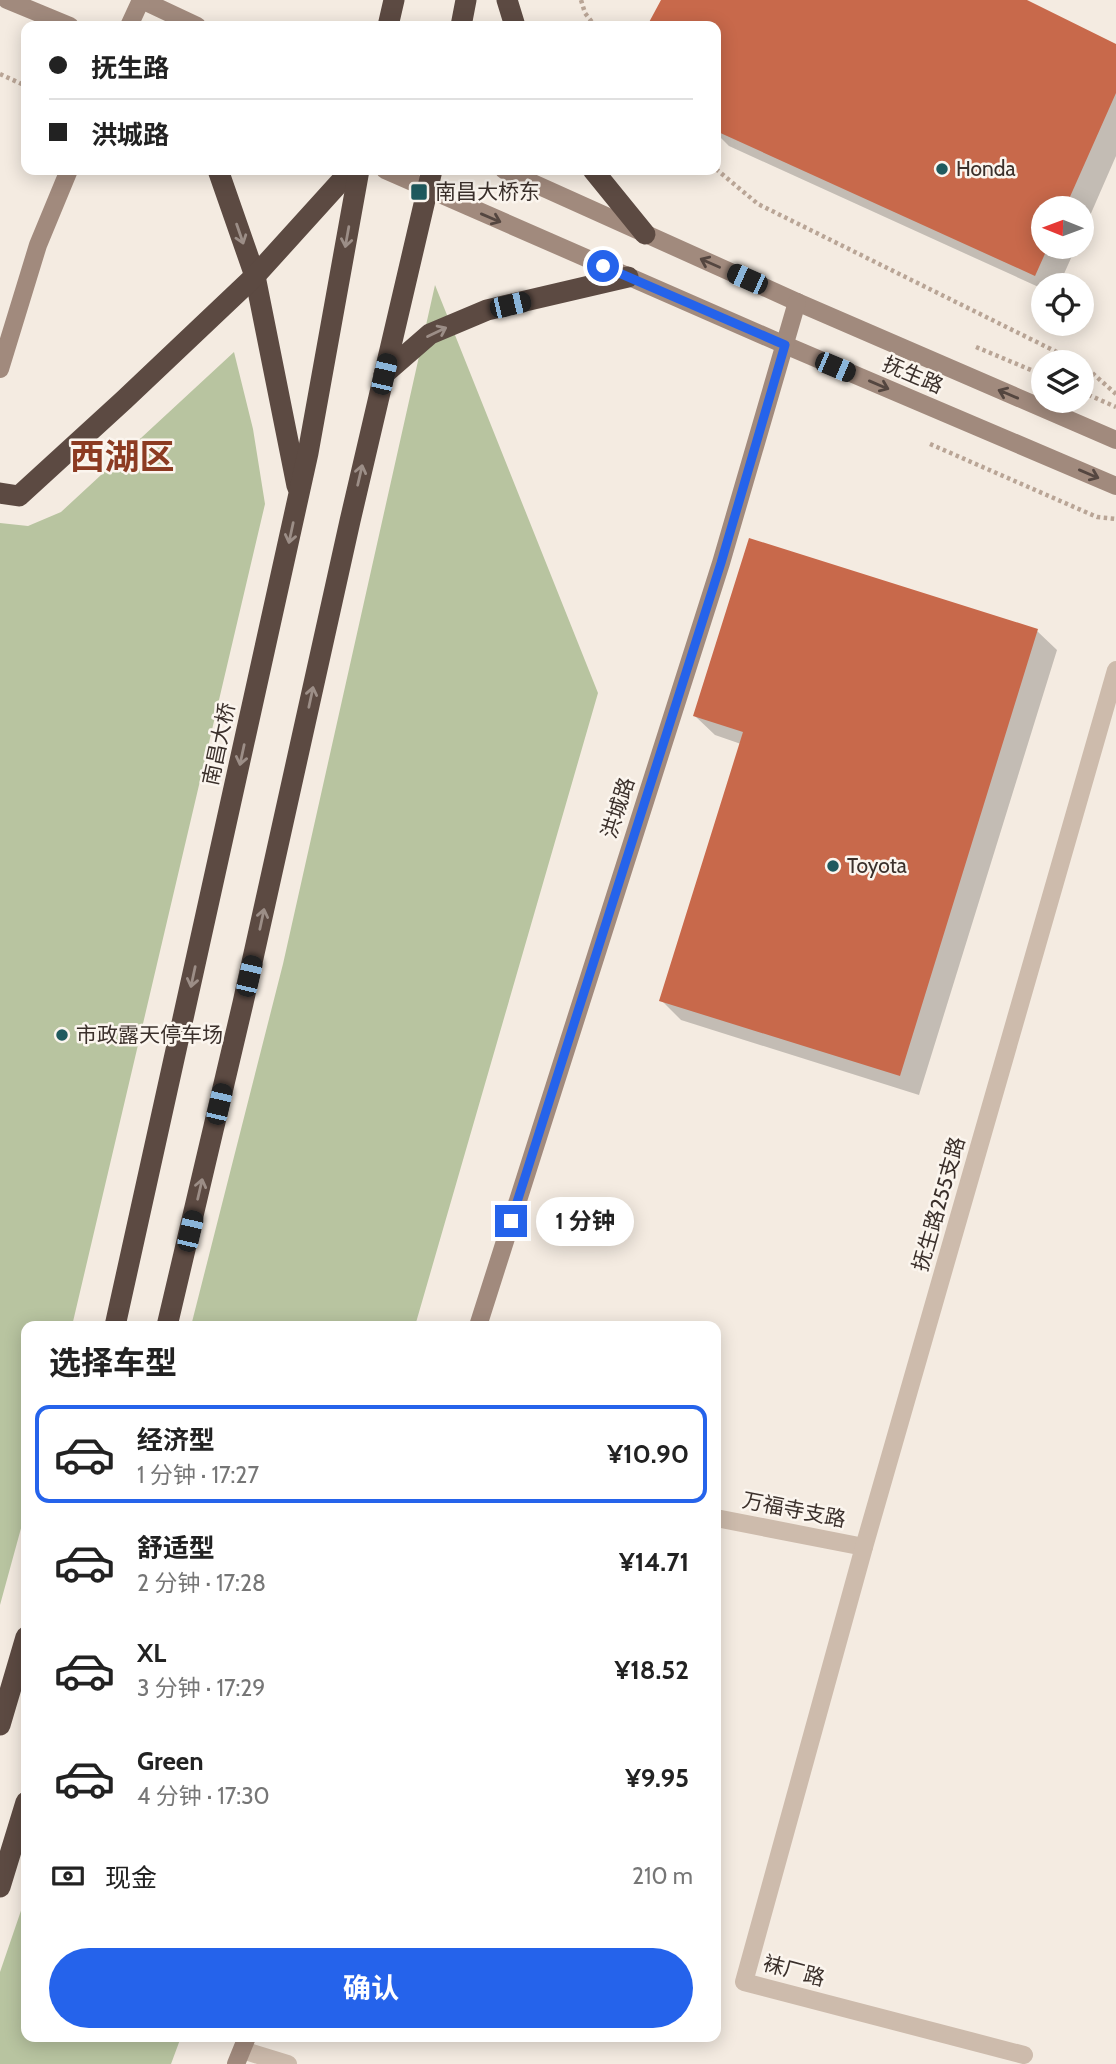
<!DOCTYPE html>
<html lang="zh">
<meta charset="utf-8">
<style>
:root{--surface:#fff;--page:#f2f2f2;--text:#222;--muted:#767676;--line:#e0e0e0;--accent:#2563eb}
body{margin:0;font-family:Cabin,"Noto Sans SC",sans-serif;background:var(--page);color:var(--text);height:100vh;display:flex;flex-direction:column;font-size:26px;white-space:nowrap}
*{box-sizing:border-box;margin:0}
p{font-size:23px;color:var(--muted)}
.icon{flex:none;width:38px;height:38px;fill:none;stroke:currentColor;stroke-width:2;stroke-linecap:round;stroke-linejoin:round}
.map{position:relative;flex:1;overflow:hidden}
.details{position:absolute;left:21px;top:1321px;width:700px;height:721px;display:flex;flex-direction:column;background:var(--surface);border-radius:14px;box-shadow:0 4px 18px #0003}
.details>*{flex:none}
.banner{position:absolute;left:21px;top:21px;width:700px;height:154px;border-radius:14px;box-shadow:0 4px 18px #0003;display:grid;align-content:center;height:154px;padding:0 28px;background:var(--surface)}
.needle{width:46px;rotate:271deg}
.controls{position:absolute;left:1031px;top:196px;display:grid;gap:14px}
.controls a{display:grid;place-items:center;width:63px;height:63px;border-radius:50%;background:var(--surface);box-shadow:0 4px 18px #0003;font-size:35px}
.end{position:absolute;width:32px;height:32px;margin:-16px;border:9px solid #2563eb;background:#fff;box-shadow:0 0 0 4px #fff}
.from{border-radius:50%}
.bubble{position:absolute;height:49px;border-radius:24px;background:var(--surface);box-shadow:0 4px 18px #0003;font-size:23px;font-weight:700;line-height:49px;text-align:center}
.car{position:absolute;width:21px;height:42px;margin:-21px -10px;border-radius:9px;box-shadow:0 0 5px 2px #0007;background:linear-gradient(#222 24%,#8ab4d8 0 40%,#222 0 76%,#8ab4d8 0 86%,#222 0)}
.banner b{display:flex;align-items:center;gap:24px;height:66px;font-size:26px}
.banner b+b{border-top:2px solid var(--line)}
.banner i{width:18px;height:18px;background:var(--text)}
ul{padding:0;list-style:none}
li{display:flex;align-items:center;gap:21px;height:98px;margin:0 14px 10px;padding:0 14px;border:4px solid transparent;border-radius:14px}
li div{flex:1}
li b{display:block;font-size:26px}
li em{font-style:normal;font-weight:700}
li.on{border-color:var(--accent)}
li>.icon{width:63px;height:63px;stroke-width:1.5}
h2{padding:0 28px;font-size:32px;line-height:84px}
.pay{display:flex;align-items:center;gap:18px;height:77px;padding:0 28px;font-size:26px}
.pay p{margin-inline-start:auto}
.button{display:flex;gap:14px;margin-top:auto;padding:14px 28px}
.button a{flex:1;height:80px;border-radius:42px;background:var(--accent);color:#fff;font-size:28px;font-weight:700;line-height:80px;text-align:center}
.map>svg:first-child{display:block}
.green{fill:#b8c4a0}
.shadow{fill:#0003}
.building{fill:#c8694b}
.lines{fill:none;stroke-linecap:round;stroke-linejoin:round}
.path{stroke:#b9a596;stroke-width:4.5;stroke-dasharray:3.5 3.5;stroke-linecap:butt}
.street{stroke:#cdbbac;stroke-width:18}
.secondary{stroke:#a18a7d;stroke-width:18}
.highway{stroke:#5c4a42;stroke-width:21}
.oneway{stroke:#544640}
.oneway2{stroke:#9c8e87}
.route{stroke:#2563eb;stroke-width:9}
.poi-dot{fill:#1f5a5e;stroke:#fbf5ee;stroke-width:2.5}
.labels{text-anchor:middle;stroke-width:5;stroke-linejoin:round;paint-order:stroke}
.poi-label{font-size:21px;fill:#3b302b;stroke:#fbf5ee;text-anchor:start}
.street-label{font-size:21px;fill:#3b302b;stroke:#fbf5ee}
.town-label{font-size:35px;font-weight:bold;fill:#8c3b22;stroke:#fbf5ee}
</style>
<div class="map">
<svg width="1116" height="2064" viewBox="0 0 1116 2064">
<rect width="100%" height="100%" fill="#f4ebe1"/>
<g class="green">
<polygon points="435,285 598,693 415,1326 191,1326 283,964"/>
<polygon points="234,352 253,429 265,504 72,1326 26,1326 26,1510 0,1605 0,523 28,526 61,512"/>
<polygon points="26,1896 26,2037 181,2037 171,2064 0,2064 0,1972"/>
</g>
<g class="shadow">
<polygon points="663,0 1023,0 1116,46 1116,156 1082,234 1082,208 1043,208 1043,247 1076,247 1059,285 1043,285 1043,289 729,146 716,133 716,26 649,26"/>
<polygon points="1037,631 1057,650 919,1095 681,1020 661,1000 741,744 715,735 695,716"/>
</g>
<g class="building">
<polygon points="661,0 1027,0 1116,44 1116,93 1065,208 1043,208 1043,247 1048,247 1035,276 716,131 716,26 647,26"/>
<polygon points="749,538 1038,629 900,1076 659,1001 743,732 693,716"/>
</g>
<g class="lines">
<g class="path">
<polyline points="581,0 585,13 595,26"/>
<polyline points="0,74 26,86"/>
<polyline points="716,169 758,204 1077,362"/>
<polyline points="976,347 1043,375"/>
<polyline points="1082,364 1116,394"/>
<polyline points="1082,392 1116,407"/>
<polyline points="930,444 1097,517 1116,519"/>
</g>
<g class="street">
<polyline points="716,1518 864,1547"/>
<polyline points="242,2050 288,2064"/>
<polyline points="1024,2055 744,1982 864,1547 1116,670"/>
</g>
<g class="secondary">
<polyline points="7,0 70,26"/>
<polyline points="142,0 197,26"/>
<polyline points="129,26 141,0"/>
<polyline points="385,170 785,345 1116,486"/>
<polyline points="504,170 797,302 1116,440"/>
<polyline points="0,369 38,245 69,170"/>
<polyline points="478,1326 721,563 797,302"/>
<polyline points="236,2064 247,2037"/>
</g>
<g class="highway">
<polyline points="507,0 515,26"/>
<polyline points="388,26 394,0"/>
<polyline points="461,26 466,0"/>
<polyline points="218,170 255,276 297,486"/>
<polyline points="593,170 645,234"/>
<polyline points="384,374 430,334 487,310 628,277"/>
<polyline points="0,493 19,496 124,400 255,276 351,170"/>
<polyline points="115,1326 308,453 359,170"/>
<polyline points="167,1326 243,1003 350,521 432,170"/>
<polyline points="0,1725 26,1637"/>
<polyline points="0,1887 26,1802"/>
</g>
</g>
<defs><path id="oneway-shaft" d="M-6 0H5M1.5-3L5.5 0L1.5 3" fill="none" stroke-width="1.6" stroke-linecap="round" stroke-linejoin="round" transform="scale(1.75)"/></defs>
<g class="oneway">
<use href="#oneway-shaft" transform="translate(491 218) rotate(23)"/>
<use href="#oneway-shaft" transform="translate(710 263) rotate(-156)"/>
<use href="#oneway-shaft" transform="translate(879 385) rotate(23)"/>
<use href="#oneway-shaft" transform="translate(1008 394) rotate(-157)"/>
<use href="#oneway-shaft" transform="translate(1089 474) rotate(23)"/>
</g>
<g class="oneway2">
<use href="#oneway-shaft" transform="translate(240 234) rotate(71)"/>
<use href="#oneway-shaft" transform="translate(347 237) rotate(100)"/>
<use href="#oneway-shaft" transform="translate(437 332) rotate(-26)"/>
<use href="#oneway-shaft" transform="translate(360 475) rotate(-77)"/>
<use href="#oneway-shaft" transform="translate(291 533) rotate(102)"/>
<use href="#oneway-shaft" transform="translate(311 697) rotate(-78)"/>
<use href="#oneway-shaft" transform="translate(242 755) rotate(102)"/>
<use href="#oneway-shaft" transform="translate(262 919) rotate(-78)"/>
<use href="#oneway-shaft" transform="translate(193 977) rotate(102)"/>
<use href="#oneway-shaft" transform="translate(200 1189) rotate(-77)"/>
</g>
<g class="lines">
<polyline class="route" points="511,1221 721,563 785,345 603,266"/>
</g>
<g class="poi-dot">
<circle cx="942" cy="169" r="7"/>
<rect x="410" y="183" width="18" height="18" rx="3.5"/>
<circle cx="833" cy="866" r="7"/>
<circle cx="62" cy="1035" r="7"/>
</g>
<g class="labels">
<g class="poi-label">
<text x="956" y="176">Honda</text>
<text x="435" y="199">南昌大桥东</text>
<text x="847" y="873">Toyota</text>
<text x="76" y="1042">市政露天停车场</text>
</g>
<g class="street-label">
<text transform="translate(913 375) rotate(23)" y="7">抚生路</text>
<text transform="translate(219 744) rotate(-78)" y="7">南昌大桥</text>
<text transform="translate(618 808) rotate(-72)" y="7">洪城路</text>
<text transform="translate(939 1204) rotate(-74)" y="7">抚生路255支路</text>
<text transform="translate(794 1510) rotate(11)" y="7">万福寺支路</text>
<text transform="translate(794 1971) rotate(15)" y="7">袜厂路</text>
</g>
<g class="town-label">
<text x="122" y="469">西湖区</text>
</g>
</g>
</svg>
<div class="controls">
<a><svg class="needle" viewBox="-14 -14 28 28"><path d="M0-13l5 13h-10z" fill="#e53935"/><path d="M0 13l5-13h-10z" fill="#767676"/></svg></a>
<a><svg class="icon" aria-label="locate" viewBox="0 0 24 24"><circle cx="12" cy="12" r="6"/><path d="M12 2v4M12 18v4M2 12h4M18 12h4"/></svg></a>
<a><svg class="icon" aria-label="layers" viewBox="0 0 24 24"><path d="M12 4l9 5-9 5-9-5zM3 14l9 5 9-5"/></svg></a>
</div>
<i class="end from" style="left:603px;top:266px"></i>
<i class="end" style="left:511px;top:1221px"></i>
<div class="bubble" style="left:536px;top:1197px;width:98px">1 分钟</div>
<i class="car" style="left:747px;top:279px;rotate:294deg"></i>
<i class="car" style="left:510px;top:305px;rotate:77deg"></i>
<i class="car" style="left:835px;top:367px;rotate:113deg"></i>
<i class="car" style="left:384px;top:374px;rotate:13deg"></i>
<i class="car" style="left:249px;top:976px;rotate:13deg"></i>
<i class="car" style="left:219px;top:1104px;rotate:13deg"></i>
<i class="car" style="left:190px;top:1231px;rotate:13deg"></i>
<div class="banner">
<b><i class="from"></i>抚生路</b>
<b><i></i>洪城路</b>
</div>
<section class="details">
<h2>选择车型</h2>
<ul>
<li class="on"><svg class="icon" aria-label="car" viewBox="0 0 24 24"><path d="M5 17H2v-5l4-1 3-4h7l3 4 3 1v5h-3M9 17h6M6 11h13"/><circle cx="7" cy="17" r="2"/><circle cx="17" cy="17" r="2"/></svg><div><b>经济型</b><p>1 分钟 · 17:27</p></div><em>¥10.90</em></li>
<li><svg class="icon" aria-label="car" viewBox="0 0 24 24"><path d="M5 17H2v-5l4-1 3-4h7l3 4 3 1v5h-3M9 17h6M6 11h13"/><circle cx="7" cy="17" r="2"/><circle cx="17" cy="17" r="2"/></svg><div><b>舒适型</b><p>2 分钟 · 17:28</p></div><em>¥14.71</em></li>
<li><svg class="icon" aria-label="car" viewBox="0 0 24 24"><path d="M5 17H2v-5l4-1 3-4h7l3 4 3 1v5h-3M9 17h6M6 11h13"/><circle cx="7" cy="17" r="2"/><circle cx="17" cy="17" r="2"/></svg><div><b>XL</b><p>3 分钟 · 17:29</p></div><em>¥18.52</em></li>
<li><svg class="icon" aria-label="car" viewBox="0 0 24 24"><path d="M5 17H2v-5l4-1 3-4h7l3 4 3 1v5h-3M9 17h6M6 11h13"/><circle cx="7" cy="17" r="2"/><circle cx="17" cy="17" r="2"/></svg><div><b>Green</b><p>4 分钟 · 17:30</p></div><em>¥9.95</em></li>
</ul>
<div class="pay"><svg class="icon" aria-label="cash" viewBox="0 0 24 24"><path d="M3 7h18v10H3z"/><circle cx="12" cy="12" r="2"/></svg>现金<p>210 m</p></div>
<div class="button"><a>确认</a></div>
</section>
</div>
